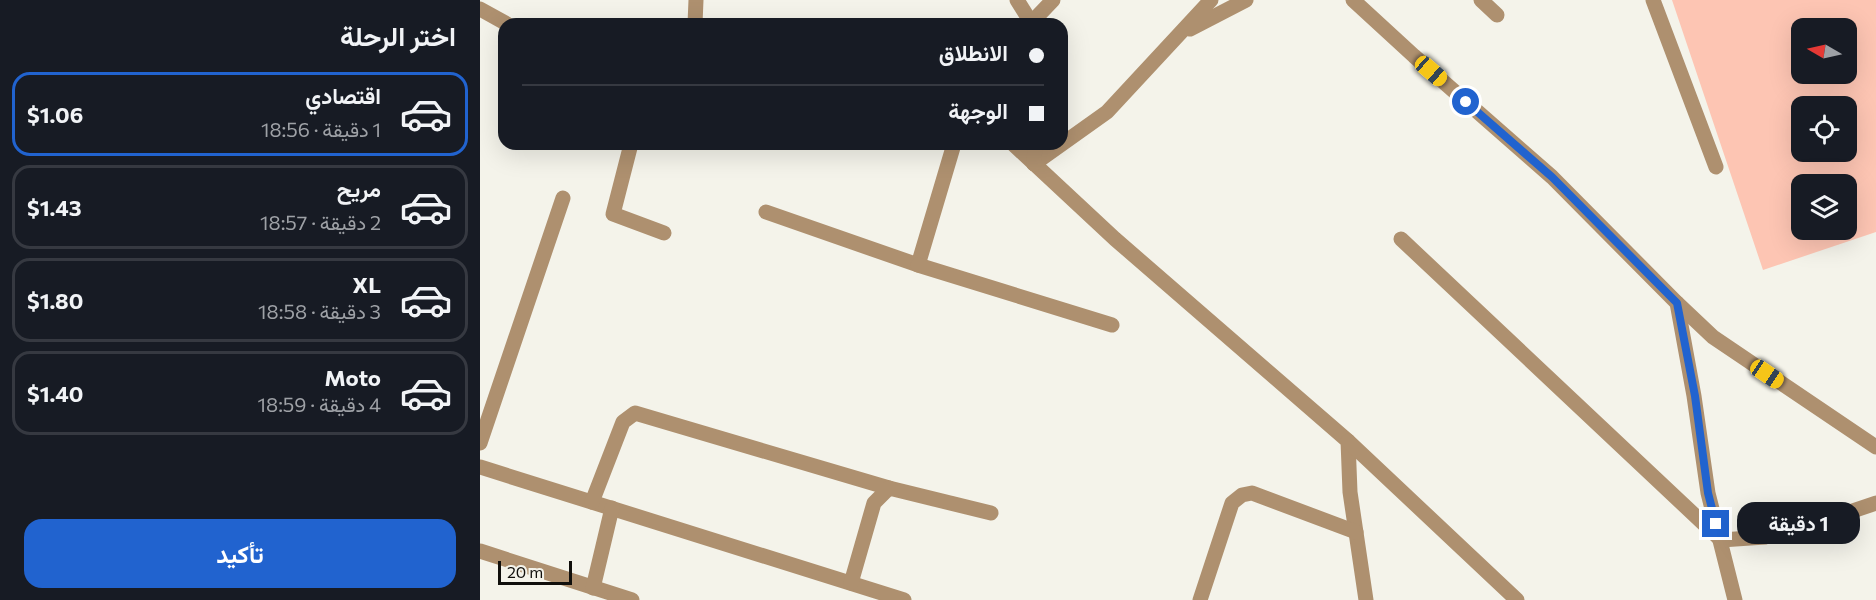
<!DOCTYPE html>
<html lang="ar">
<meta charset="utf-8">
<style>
:root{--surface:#171b24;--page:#242831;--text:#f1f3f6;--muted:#9ea1a6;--line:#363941;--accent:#2163cf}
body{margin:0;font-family:Commissioner,Vazirmatn,sans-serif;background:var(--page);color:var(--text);direction:rtl;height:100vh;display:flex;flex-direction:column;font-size:22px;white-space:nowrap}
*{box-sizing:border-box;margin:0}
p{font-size:20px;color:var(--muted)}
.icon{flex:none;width:33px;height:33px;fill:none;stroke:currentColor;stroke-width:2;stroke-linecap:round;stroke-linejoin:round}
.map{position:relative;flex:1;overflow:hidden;direction:ltr}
.sheet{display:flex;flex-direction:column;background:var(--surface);width:480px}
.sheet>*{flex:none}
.hud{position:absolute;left:18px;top:18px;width:570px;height:132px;border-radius:18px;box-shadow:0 6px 24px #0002;direction:rtl;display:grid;align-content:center;height:132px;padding:0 24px;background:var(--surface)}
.needle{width:39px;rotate:279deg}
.buttons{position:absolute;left:1311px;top:18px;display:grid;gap:12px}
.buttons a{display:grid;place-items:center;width:66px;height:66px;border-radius:12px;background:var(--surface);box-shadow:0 6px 24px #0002;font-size:30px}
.scale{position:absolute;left:18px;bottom:15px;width:74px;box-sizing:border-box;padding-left:6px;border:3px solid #100f0c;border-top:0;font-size:16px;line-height:21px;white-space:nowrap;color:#100f0c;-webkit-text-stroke:4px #f4f3ea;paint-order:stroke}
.end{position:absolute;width:27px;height:27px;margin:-14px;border:8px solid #2163cf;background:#fff;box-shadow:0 0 0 3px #fff}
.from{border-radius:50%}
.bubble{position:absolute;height:42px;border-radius:18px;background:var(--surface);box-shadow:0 6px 24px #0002;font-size:20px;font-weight:700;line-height:42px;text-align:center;direction:rtl}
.car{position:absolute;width:18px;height:36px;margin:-18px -9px;border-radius:8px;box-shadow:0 0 4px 2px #0007;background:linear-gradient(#f5c518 24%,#345 0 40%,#f5c518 0 76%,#345 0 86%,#f5c518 0)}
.hud b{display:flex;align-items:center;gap:21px;height:57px;font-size:22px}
.hud b+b{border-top:2px solid var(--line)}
.hud i{width:15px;height:15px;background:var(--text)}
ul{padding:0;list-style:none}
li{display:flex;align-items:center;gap:18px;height:84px;margin:0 12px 9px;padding:0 12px;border:3px solid var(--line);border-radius:18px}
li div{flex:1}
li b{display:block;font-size:22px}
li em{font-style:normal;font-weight:700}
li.on{border-color:var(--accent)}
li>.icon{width:54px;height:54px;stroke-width:1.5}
h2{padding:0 24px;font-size:27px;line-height:72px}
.button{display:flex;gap:12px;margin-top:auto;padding:12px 24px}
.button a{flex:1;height:69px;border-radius:18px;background:var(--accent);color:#fff;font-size:24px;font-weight:700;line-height:69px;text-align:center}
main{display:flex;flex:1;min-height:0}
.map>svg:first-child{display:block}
.pitch{fill:#fdc5b3;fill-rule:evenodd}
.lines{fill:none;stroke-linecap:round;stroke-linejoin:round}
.minor{stroke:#ae906f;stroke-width:15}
.route{stroke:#2163cf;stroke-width:8}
</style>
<main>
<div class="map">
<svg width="1396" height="600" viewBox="0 0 1396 600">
<rect width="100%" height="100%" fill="#f4f3ea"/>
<path class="pitch" d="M 1192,0 L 1396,0 L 1396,232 L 1283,270 ZM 1322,28 L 1366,28 L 1366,74 L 1322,74 ZM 1322,106 L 1366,106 L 1366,152 L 1322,152 ZM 1322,184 L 1366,184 L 1366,230 L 1322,230 Z"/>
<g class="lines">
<g class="minor">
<polyline points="537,0 552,24"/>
<polyline points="873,0 934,56 1072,177 1197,303 1214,396 1228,493 1255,600"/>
<polyline points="1001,0 1017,15"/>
<polyline points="1173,0 1236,167"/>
<polyline points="0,9 27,24"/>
<polyline points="552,22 573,0"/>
<polyline points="215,24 216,0"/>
<polyline points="710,29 766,0"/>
<polyline points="151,144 133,214 184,233"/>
<polyline points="533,144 635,239 868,441 870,492 886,600"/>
<polyline points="554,164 627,112 731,0"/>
<polyline points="554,164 555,144"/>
<polyline points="286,212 438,265 474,144"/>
<polyline points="921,239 1241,540 1285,537 1346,520 1396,503"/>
<polyline points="438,265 632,325"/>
<polyline points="1197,303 1233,337 1396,447"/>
<polyline points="868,441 1037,600"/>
<polyline points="0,443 83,198"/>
<polyline points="0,467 424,600"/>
<polyline points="112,502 143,422 155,413 409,488"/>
<polyline points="0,551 152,600"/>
<polyline points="371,583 394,503 409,488 511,513"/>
<polyline points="113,588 132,508"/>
<polyline points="720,600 752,503 762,495 772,493 876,532"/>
</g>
</g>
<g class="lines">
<polyline class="route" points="986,102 1072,177 1197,303 1215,396 1228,493 1236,524"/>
</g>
</svg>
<div class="buttons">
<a><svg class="needle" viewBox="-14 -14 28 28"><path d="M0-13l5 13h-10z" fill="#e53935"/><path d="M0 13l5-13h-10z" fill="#9ea1a6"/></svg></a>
<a><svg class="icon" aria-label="locate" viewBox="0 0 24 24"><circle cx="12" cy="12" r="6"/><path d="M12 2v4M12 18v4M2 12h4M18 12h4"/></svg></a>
<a><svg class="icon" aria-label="layers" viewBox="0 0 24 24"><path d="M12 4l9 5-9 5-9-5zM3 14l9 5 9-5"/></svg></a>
</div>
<div class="scale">20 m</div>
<i class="end from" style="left:986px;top:102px"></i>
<i class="end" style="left:1236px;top:524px"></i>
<div class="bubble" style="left:1257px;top:502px;width:123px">1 دقيقة</div>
<i class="car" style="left:951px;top:71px;rotate:131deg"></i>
<i class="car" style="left:1287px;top:374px;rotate:124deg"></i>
<div class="hud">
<b><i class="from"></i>الانطلاق</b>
<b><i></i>الوجهة</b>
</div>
</div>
<section class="sheet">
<h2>اختر الرحلة</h2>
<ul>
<li class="on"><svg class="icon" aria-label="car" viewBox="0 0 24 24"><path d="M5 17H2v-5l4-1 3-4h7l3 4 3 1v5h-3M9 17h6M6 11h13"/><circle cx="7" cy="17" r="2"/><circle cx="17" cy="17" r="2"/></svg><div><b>اقتصادي</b><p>1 دقيقة · 18:56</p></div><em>$1.06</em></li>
<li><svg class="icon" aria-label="car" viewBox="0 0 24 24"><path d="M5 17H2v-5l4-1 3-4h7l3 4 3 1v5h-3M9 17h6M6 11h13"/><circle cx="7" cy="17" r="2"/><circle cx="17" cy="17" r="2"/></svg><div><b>مريح</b><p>2 دقيقة · 18:57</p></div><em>$1.43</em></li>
<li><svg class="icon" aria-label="car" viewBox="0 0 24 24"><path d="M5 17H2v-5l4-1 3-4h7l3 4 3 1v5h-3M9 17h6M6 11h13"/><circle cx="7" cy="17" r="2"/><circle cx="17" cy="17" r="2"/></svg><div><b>XL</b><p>3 دقيقة · 18:58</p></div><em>$1.80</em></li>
<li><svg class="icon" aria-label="car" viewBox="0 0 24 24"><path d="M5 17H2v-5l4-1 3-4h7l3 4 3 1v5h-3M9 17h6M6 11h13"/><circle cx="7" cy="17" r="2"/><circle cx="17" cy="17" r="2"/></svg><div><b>Moto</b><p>4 دقيقة · 18:59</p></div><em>$1.40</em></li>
</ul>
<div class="button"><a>تأكيد</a></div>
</section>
</main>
